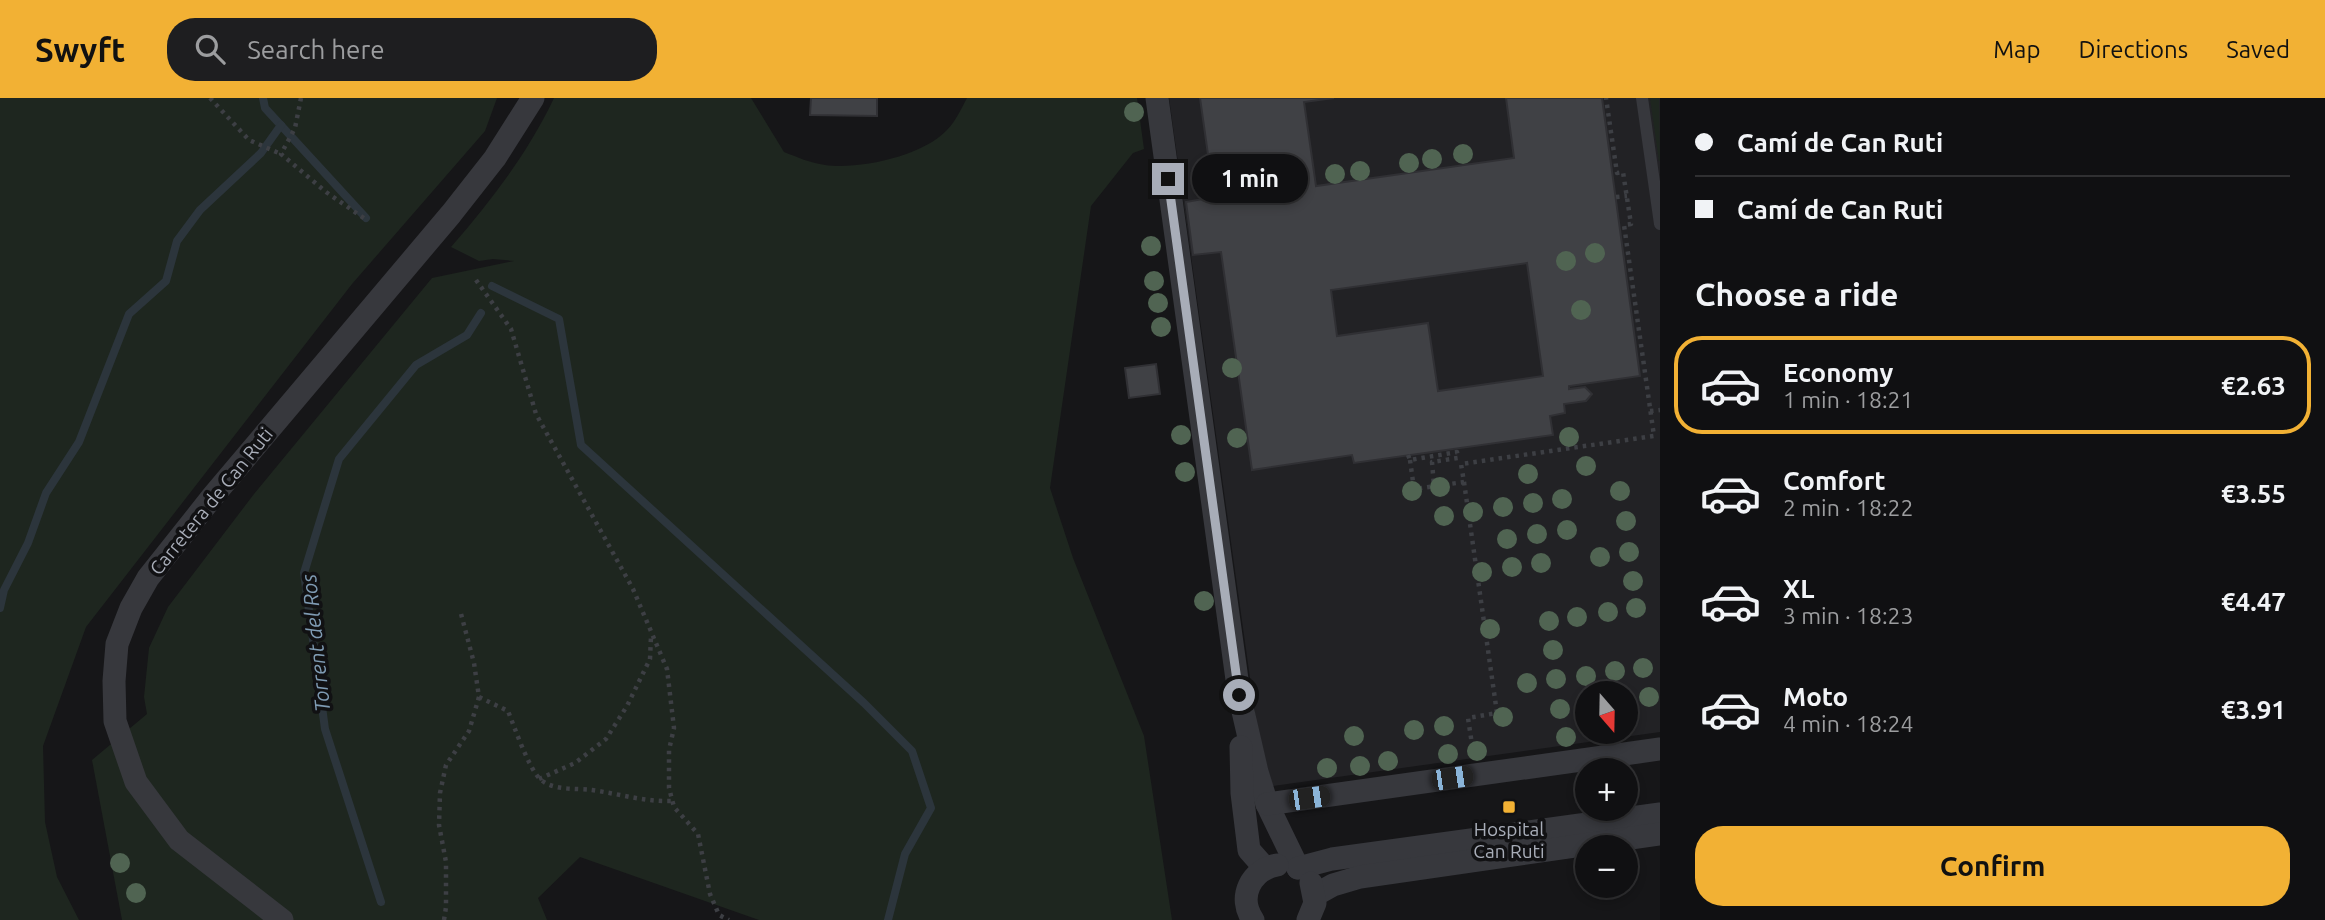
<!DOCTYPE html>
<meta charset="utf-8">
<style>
:root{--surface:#101012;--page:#1e1e20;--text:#f1f3f6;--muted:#9c9d9f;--line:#303032;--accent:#f2b134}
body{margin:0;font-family:Ubuntu,sans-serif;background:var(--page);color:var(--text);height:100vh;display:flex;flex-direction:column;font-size:26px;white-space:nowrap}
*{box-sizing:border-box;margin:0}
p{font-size:23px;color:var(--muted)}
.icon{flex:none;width:38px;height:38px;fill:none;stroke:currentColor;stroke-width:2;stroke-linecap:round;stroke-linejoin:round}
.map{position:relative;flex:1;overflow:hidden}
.panel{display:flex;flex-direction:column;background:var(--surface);width:665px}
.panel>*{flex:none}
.hud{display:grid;align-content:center;height:154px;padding:0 35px;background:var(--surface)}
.needle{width:46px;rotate:160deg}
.controls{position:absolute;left:1575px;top:583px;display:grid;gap:14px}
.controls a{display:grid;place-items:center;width:63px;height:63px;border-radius:50%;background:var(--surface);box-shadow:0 4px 10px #0003,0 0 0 2px var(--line);font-size:35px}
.end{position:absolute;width:32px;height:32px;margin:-16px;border:9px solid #a8adb8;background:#111;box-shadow:0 0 0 4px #111}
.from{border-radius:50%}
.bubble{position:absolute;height:49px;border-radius:24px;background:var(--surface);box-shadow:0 4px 10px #0003,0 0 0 2px var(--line);font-size:23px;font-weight:600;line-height:49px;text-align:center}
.car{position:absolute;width:21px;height:42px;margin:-21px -10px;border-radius:9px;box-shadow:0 0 5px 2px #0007;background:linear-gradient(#222 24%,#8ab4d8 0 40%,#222 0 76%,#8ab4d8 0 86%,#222 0)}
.hud b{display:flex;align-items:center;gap:24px;height:66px;font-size:26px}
.hud b+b{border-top:2px solid var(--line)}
.hud i{width:18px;height:18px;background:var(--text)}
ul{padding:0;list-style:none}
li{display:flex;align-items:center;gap:21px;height:98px;margin:0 14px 10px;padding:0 21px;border:4px solid transparent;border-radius:28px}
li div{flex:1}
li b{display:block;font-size:26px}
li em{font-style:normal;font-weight:600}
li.current{border-color:var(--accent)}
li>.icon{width:63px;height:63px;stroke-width:1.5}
h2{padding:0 35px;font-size:32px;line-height:84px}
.cta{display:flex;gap:14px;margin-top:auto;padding:14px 35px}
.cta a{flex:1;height:80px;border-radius:28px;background:var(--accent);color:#111;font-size:28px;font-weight:600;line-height:80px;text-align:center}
header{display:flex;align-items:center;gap:42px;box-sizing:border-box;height:98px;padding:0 35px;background:var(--accent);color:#111}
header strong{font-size:33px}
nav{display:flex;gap:38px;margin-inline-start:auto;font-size:24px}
.search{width:490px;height:63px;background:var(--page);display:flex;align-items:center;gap:18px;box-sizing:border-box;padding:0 24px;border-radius:28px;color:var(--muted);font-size:26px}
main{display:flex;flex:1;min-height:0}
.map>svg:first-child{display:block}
.built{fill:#222225;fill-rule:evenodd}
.green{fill:#1e261f}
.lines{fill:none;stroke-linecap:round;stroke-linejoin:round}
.stream{stroke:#2c353c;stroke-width:8}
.building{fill:#404145;stroke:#303034;stroke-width:2;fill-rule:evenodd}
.path{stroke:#3d3f44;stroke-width:4.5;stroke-dasharray:3.5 5;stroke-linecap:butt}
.lane{stroke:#37383d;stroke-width:12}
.street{stroke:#37383d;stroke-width:23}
.tree{fill:#506452}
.route{stroke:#a8adb8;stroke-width:9}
.poi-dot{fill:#f2b134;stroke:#111113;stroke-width:2.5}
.labels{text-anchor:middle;stroke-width:7;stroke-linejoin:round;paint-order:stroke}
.street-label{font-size:19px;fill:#a8adb8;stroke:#111113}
.poi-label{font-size:19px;fill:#a8adb8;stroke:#111113}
.water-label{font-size:21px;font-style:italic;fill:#7f9bb3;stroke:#111113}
</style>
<header>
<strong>Swyft</strong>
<div class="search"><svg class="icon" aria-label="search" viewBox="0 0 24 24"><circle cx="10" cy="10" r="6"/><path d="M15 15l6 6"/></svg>Search here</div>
<nav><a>Map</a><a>Directions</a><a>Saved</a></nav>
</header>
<main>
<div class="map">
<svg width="1660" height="822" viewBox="0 0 1660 822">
<rect width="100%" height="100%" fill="#161618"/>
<path class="built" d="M 1169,0 L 1660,0 L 1660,634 L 1273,688 L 1263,673 ZM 1587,595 L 1626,595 L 1626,634 L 1587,634 Z"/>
<g class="green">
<polygon points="0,0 497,0 485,33 352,186 86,529 43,648 45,724 57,779 79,822 0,822"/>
<path d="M 554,0 L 751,0 L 784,54 C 797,59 810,65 825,67 C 859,72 923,58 947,32 C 956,23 961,11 967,0 L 1137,0 L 1144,51 L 1133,55 L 1091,108 L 1050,390 L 1073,460 L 1144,638 L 1172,822 L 759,822 L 580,759 L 538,800 L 547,822 L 122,822 L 92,662 L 147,616 L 144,599 L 149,550 L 168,509 L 254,396 L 432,180 L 514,163 L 493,161 L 479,163 L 451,149 C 491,103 528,55 554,0 Z"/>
<polygon points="1650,0 1659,0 1660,63 1659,63"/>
</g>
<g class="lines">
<g class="stream">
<polyline points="263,0 265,10 366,120"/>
<polyline points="492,188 559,221 581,347 864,605 912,653 931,710 905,756 888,822"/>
<polyline points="0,510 4,492 28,445 46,395 79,344 129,216 166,183 177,143 200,112 261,55 281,27"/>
<polyline points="381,804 325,631 304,475 339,361 416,267 467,237 481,215"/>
</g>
</g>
<g class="building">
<polygon points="811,0 877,0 877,18 810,17"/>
<path d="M 1200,0 L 1334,0 L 1304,4 L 1316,88 L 1514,60 L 1506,0 L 1602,0 L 1640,278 L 1569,288 L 1569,291 L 1585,289 L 1592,296 L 1586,303 L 1564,306 L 1565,315 L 1550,318 L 1553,337 L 1354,365 L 1352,357 L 1252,372 L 1221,154 L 1193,157 L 1186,104 L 1214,99 ZM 1527,165 L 1543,278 L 1438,293 L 1428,225 L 1337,238 L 1331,192 Z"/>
<polygon points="1156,266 1160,296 1129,300 1125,270"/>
</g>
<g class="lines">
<g class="path">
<polyline points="210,0 249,42 281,56"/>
<polyline points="301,0 295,30 281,56 326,94 365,121"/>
<polyline points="1616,99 1627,98"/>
<polyline points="476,182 511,231 536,316 633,491 667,571 674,630 669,652 669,690 674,709 698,736 710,796 719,817 729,822"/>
<polyline points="1650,313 1660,312"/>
<polyline points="1408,357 1410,362 1457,354 1458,360 1432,364 1434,388"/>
<polyline points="1410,362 1414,391 1464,384 1461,366 1654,338 1624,127 1631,126 1623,74 1617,75 1606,0"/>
<polyline points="1464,384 1497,615 1468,620 1473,653"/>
<path d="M 479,599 L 508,613 C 514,628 529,671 540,681 C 553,693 576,690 592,692 C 620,696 645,704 672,703"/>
<polyline points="539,681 575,665 606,641 627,608 650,561 651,538"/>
<polyline points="444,822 446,809 446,764 439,727 440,695 446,667 469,633 479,599 474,565 460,512"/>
</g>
<polyline class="lane" points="1642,0 1660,126"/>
<g class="street">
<polyline points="1157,0 1239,596 1257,674 1267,706 1298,770"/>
<polyline points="1241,649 1242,695 1249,752 1265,770"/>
<polyline points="1267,706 1660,651"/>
<polyline points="1298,770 1332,761 1660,716"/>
<polyline points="1315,797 1333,787 1360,779 1660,736"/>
<polyline points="282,822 179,742 136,684 115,623 114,583 117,546 131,510 148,480 213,398 451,116 495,60 533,0"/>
<path d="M 1253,822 C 1237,799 1251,772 1277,767"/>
<polyline points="1308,822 1315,805 1311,785"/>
</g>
</g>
<g class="tree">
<circle cx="1134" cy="14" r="10"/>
<circle cx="1463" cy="56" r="10"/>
<circle cx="1432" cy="61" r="10"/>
<circle cx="1409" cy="65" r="10"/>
<circle cx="1360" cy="73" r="10"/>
<circle cx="1335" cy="76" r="10"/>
<circle cx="1151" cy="148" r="10"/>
<circle cx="1595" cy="155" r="10"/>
<circle cx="1566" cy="163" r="10"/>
<circle cx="1154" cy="183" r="10"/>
<circle cx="1158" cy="205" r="10"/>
<circle cx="1581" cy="212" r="10"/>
<circle cx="1161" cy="229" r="10"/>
<circle cx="1232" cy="270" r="10"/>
<circle cx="1181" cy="337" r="10"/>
<circle cx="1569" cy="339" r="10"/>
<circle cx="1237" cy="340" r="10"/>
<circle cx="1586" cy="368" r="10"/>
<circle cx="1185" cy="374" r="10"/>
<circle cx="1528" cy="376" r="10"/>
<circle cx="1440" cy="389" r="10"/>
<circle cx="1412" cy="393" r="10"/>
<circle cx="1620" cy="393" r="10"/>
<circle cx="1562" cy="401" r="10"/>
<circle cx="1533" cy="405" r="10"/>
<circle cx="1503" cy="409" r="10"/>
<circle cx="1473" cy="414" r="10"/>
<circle cx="1444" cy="418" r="10"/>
<circle cx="1626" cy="423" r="10"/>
<circle cx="1567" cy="432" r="10"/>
<circle cx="1537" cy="436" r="10"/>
<circle cx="1507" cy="441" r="10"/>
<circle cx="1629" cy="454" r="10"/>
<circle cx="1600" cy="459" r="10"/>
<circle cx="1541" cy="465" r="10"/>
<circle cx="1512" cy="469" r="10"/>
<circle cx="1482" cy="474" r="10"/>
<circle cx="1633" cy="483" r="10"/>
<circle cx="1204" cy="503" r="10"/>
<circle cx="1636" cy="510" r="10"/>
<circle cx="1608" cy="514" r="10"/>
<circle cx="1577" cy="519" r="10"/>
<circle cx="1549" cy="523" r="10"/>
<circle cx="1490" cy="531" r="10"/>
<circle cx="1553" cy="552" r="10"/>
<circle cx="1643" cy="570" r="10"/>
<circle cx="1615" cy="573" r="10"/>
<circle cx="1586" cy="578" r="10"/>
<circle cx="1556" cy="581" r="10"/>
<circle cx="1527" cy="585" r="10"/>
<circle cx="1649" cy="599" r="10"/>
<circle cx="1560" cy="611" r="10"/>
<circle cx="1503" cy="619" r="10"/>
<circle cx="1444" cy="628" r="10"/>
<circle cx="1414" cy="632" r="10"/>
<circle cx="1354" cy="638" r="10"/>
<circle cx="1566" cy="639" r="10"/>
<circle cx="1477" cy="653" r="10"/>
<circle cx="1448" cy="656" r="10"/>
<circle cx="1388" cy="663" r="10"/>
<circle cx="1360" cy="668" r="10"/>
<circle cx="1327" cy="670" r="10"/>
<circle cx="120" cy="765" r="10"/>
<circle cx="136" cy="795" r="10"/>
</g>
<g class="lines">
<polyline class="route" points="1168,81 1239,597"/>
</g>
<rect class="poi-dot" x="1502" y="702" width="14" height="14" rx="3.5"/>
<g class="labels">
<g class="street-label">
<text transform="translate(211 403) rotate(-51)" y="7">Carretera de Can Ruti</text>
</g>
<g class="poi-label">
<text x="1509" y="738">Hospital<tspan x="1509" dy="22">Can Ruti</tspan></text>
</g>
<g class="water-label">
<text transform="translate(316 545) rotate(-96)" y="7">Torrent del Ros</text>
</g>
</g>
</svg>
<div class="controls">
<a><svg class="needle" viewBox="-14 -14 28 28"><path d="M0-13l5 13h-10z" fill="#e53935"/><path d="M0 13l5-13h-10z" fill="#9c9d9f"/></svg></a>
<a>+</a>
<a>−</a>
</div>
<i class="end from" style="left:1239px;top:597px"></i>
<i class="end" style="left:1168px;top:81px"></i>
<div class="bubble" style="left:1192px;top:56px;width:116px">1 min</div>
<i class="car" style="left:1452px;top:680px;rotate:82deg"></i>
<i class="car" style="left:1309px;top:700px;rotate:82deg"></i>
</div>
<section class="panel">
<div class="hud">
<b><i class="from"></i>Camí de Can Ruti</b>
<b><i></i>Camí de Can Ruti</b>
</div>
<h2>Choose a ride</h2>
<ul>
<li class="current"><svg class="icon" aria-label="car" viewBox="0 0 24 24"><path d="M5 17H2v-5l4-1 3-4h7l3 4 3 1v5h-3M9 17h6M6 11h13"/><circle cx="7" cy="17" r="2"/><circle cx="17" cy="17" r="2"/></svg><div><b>Economy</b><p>1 min · 18:21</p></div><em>€2.63</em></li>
<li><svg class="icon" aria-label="car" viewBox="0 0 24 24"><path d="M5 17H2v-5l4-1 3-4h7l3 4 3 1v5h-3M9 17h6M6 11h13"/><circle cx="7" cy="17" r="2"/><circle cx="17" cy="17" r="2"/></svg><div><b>Comfort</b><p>2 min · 18:22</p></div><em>€3.55</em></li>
<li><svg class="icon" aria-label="car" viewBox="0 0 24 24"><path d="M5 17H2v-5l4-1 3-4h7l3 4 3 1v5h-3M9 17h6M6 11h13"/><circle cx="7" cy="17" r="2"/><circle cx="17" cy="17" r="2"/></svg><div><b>XL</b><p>3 min · 18:23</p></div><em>€4.47</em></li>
<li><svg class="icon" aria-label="car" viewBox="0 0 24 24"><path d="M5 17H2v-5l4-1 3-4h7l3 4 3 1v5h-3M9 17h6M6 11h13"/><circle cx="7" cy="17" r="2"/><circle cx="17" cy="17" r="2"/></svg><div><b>Moto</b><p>4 min · 18:24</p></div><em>€3.91</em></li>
</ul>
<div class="cta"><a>Confirm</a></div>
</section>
</main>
